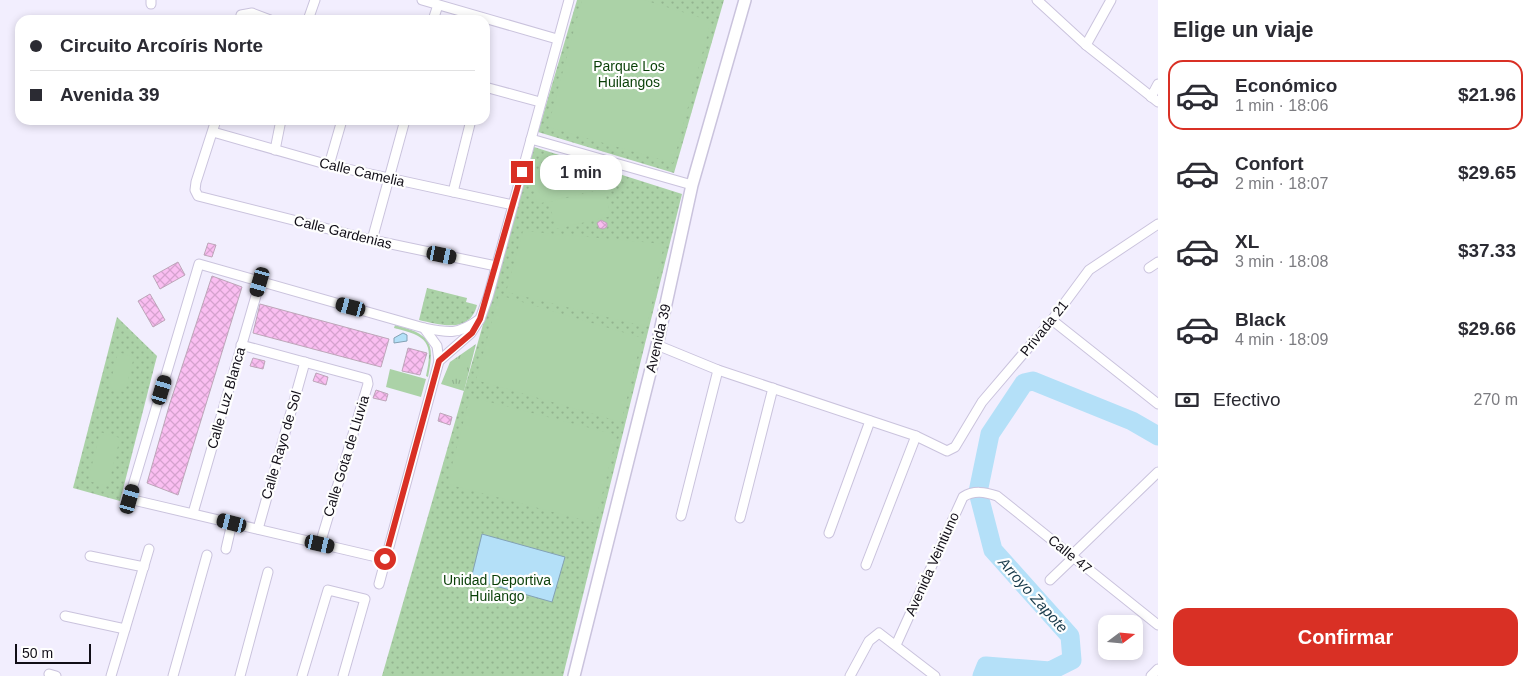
<!DOCTYPE html>
<html lang="es">
<meta charset="utf-8">
<style>
:root{--surface:#fff;--page:#f2f2f3;--text:#2b2b33;--muted:#7c7c81;--line:#e1e1e2;--accent:#d93025}
body{margin:0;font-family:Helvetica,sans-serif;background:var(--page);color:var(--text);height:100vh;display:flex;flex-direction:column;font-size:19px;white-space:nowrap}
*{box-sizing:border-box;margin:0}
p{font-size:16px;color:var(--muted)}
.icon{flex:none;width:28px;height:28px;fill:none;stroke:currentColor;stroke-width:2;stroke-linecap:round;stroke-linejoin:round}
.map{position:relative;flex:1;overflow:hidden}
.panel{display:flex;flex-direction:column;background:var(--surface);width:375px}
.panel>*{flex:none}
.top-card{position:absolute;left:15px;top:15px;width:475px;height:110px;border-radius:15px;box-shadow:0 2px 8px #0003;display:grid;align-content:center;height:110px;padding:0 15px;background:var(--surface)}
.needle{width:32px;rotate:74deg}
.fabs{position:absolute;left:1098px;top:615px;display:grid;gap:10px}
.fabs a{display:grid;place-items:center;width:45px;height:45px;border-radius:10px;background:var(--surface);box-shadow:0 2px 8px #0003;font-size:25px}
.scale{position:absolute;left:15px;bottom:12px;width:76px;box-sizing:border-box;padding-left:5px;border:2px solid #110e17;border-top:0;font-size:14px;line-height:18px;white-space:nowrap;color:#110e17;-webkit-text-stroke:4px #fefefe;paint-order:stroke}
.end{position:absolute;width:22px;height:22px;margin:-11px;border:6px solid #d93025;background:#fff;box-shadow:0 0 0 2px #fff}
.from{border-radius:50%}
.bubble{position:absolute;height:35px;border-radius:15px;background:var(--surface);box-shadow:0 2px 8px #0003;font-size:16px;font-weight:600;line-height:35px;text-align:center}
.car{position:absolute;width:15px;height:30px;margin:-15px -8px;border-radius:6px;box-shadow:0 0 4px 1px #0007;background:linear-gradient(#222 24%,#8ab4d8 0 40%,#222 0 76%,#8ab4d8 0 86%,#222 0)}
.top-card b{display:flex;align-items:center;gap:18px;height:48px;font-size:19px}
.top-card b+b{border-top:1px solid var(--line)}
.top-card i{width:12px;height:12px;background:var(--text)}
ul{padding:0;list-style:none}
li{display:flex;align-items:center;gap:15px;height:70px;margin:0 10px 8px;padding:0 5px;border:2px solid transparent;border-radius:15px}
li div{flex:1}
li b{display:block;font-size:19px}
li em{font-style:normal;font-weight:600}
li.on{border-color:var(--accent)}
li>.icon{width:45px;height:45px;stroke-width:1.5}
h2{padding:0 15px;font-size:22px;line-height:60px}
.pay{display:flex;align-items:center;gap:12px;height:55px;padding:0 15px;font-size:19px}
.pay p{margin-inline-start:auto}
.cta{display:flex;gap:10px;margin-top:auto;padding:10px 15px}
.cta a{flex:1;height:58px;border-radius:15px;background:var(--accent);color:#fff;font-size:20px;font-weight:600;line-height:58px;text-align:center}
main{display:flex;flex:1;min-height:0}
.map>svg:first-child{display:block}
.grass{fill:url(#grass-tufts)}
.park{fill:url(#park-dots)}
.pitch{fill:#abd2a7}
.water{fill:#b4e0f8;stroke:#83a1b4}
.lines{fill:none;stroke-linecap:round;stroke-linejoin:round}
.river{stroke:#b4e0f8;stroke-width:19}
.building{fill:url(#building-cross-hatch);stroke:#bda6b9}
.minor-casing{stroke:#cac3dd;stroke-width:11}
.tertiary-casing{stroke:#cac3dd;stroke-width:14}
.minor{stroke:#fff;stroke-width:9}
.tertiary{stroke:#fff;stroke-width:11}
.route{stroke:#d93025;stroke-width:6}
.labels{text-anchor:middle;stroke-width:4.5;stroke-linejoin:round;paint-order:stroke}
.park-label{font-size:14px;fill:#093f07;stroke:#fefefe}
.street-label{font-size:14px;fill:#110e17;stroke:#fefefe}
.water-label{font-size:15px;font-style:italic;fill:#173a4b;stroke:#fefefe}
</style>
<main>
<div class="map">
<svg width="1158" height="676" viewBox="0 0 1158 676">
<defs>
<pattern id="grass-tufts" width="24" height="20" patternUnits="userSpaceOnUse" patternTransform="scale(1.25)"><rect width="24" height="20" fill="#abd2a7"/><path d="M3 7l-1-3M5 7V3M7 7l1-3M15 17l-1-3M17 17v-4M19 17l1-3" fill="none" stroke="#92b38f"/></pattern>
<pattern id="park-dots" width="8" height="8" patternUnits="userSpaceOnUse" patternTransform="scale(1.25)"><rect width="8" height="8" fill="#abd2a7"/><path d="M2 2h.1M6 6h.1" fill="none" stroke="#92b38f" stroke-width="1.8" stroke-linecap="round"/></pattern>
<pattern id="building-cross-hatch" width="8" height="8" patternUnits="userSpaceOnUse" patternTransform="scale(1.25)"><rect width="8" height="8" fill="#fabef1"/><path d="M0 0l8 8M0 8l8-8" fill="none" stroke="#d5a2ce"/></pattern>
</defs>
<rect width="100%" height="100%" fill="#f2eefe"/>
<g class="grass">
<path d="M 395,325 C 429,334 436,341 428,377 L 426,376 C 434,342 427,336 394,328 Z"/>
<polygon points="476,344 464,391 441,384 450,362"/>
</g>
<g class="park">
<polygon points="577,0 724,0 674,173 538,132"/>
<polygon points="534,147 682,194 563,676 382,676"/>
<path d="M 427,288 L 467,298 L 466,302 L 477,305 C 470,334 441,325 419,320 Z"/>
<polygon points="117,317 157,356 120,501 73,488"/>
</g>
<g class="pitch">
<polygon points="582,0 644,0 711,21 673,163 548,127"/>
<polygon points="586,164 592,191 537,204 531,177"/>
<polygon points="604,189 611,216 556,229 549,202"/>
<polygon points="523,231 664,244 647,327 506,292"/>
<polygon points="499,295 642,338 621,422 476,380"/>
<polygon points="118,352 134,357 125,392 109,388"/>
<polygon points="390,369 426,379 421,397 386,387"/>
<polygon points="470,397 617,435 595,523 447,484"/>
<polygon points="100,432 120,438 108,486 88,481"/>
</g>
<g class="water">
<polygon points="403,333 407,335 407,341 394,343 394,338"/>
<polygon points="482,534 565,557 552,602 471,579"/>
</g>
<g class="lines">
<polyline class="river" points="982,676 986,666 1050,671 1072,660 1070,636 993,550 978,492 990,434 1024,383 1033,381 1132,421 1158,436"/>
</g>
<g class="building">
<polygon points="601,220 607,223 607,227 603,229 599,228 597,223"/>
<polygon points="208,243 216,245 212,257 204,255"/>
<polygon points="178,262 185,275 160,289 153,276"/>
<polygon points="212,276 242,287 178,495 147,483 170,403"/>
<polygon points="150,294 165,320 153,327 138,301"/>
<polygon points="260,304 389,339 381,367 253,333"/>
<polygon points="408,348 427,353 420,375 402,371"/>
<polygon points="253,358 265,361 263,369 250,366"/>
<polygon points="316,373 328,377 326,385 313,381"/>
<polygon points="376,390 388,394 386,401 373,398"/>
<polygon points="440,413 452,417 450,425 438,421"/>
</g>
<g class="lines">
<defs>
<g id="minor">
<polyline points="151,0 151,4"/>
<polyline points="422,0 557,39"/>
<polyline points="1037,0 1086,45 1158,102"/>
<polyline points="240,20 241,15 252,13 270,20"/>
<polyline points="308,20 315,0"/>
<polyline points="433,20 438,5"/>
<polyline points="1086,45 1111,0"/>
<polyline points="485,87 540,102"/>
<polyline points="1151,97 1158,84"/>
<polyline points="216,120 196,182 195,190 198,196 372,240 496,266"/>
<polyline points="213,132 329,165 513,205"/>
<polyline points="531,139 692,185"/>
<polyline points="275,150 281,120"/>
<polyline points="329,165 342,120"/>
<polyline points="453,192 471,120"/>
<polyline points="372,240 405,120"/>
<polyline points="1149,268 1158,262"/>
<polyline points="1052,320 1158,404"/>
<polyline points="424,328 437,346 439,361"/>
<polyline points="241,345 367,379 368,384 320,544"/>
<polyline points="657,345 718,370 916,436 947,451 955,447 982,402 1052,320 1089,270 1158,224"/>
<polyline points="193,513 260,282"/>
<polyline points="681,516 718,370"/>
<polyline points="740,518 773,388"/>
<polyline points="258,529 305,362"/>
<polyline points="829,533 870,421"/>
<polyline points="226,549 232,523"/>
<polyline points="1072,555 1158,472"/>
<polyline points="90,556 144,567"/>
<path d="M 385,559 L 129,499 L 199,264 L 424,328 C 449,333 458,335 480,319"/>
<polyline points="866,565 916,436"/>
<polyline points="1050,580 1074,557"/>
<polyline points="379,584 439,361 471,333 480,319 488,297 569,0"/>
<polyline points="65,616 125,629"/>
<path d="M 896,645 L 963,497 C 974,490 985,492 997,496 L 1158,625"/>
<polyline points="49,674 56,676"/>
<polyline points="111,676 149,549"/>
<polyline points="173,676 207,555"/>
<polyline points="240,676 268,572"/>
<polyline points="302,676 328,590 365,599 343,676"/>
<polyline points="850,676 869,641 879,633 935,676"/>
<polyline points="1151,676 1158,669"/>
</g>
<polyline id="tertiary" points="574,676 657,345 692,185 745,0"/>
</defs>
<use href="#minor" class="minor-casing"/>
<use href="#tertiary" class="tertiary-casing"/>
<use href="#minor" class="minor"/>
<use href="#tertiary" class="tertiary"/>
</g>
<g class="lines">
<polyline class="route" points="385,559 439,361 472,333 480,319 522,172"/>
</g>
<g class="labels">
<g class="park-label">
<text x="629" y="71">Parque Los<tspan x="629" dy="16">Huilangos</tspan></text>
<text x="497" y="585">Unidad Deportiva<tspan x="497" dy="16">Huilango</tspan></text>
</g>
<g class="street-label">
<text transform="translate(362 172) rotate(13)" y="5">Calle Camelia</text>
<text transform="translate(343 232) rotate(14)" y="5">Calle Gardenias</text>
<text transform="translate(1044 328) rotate(-51)" y="5">Privada 21</text>
<text transform="translate(658 338) rotate(-77)" y="5">Avenida 39</text>
<text transform="translate(226 398) rotate(-74)" y="5">Calle Luz Blanca</text>
<text transform="translate(281 445) rotate(-74)" y="5">Calle Rayo de Sol</text>
<text transform="translate(346 456) rotate(-73)" y="5">Calle Gota de Lluvia</text>
<text transform="translate(1070 554) rotate(39)" y="5">Calle 47</text>
<text transform="translate(932 564) rotate(-66)" y="5">Avenida Veintiuno</text>
</g>
<g class="water-label">
<text transform="translate(1033 595) rotate(48)" y="5">Arroyo Zapote</text>
</g>
</g>
</svg>
<div class="fabs">
<a><svg class="needle" viewBox="-14 -14 28 28"><path d="M0-13l5 13h-10z" fill="#e53935"/><path d="M0 13l5-13h-10z" fill="#7c7c81"/></svg></a>
</div>
<div class="scale">50 m</div>
<i class="end from" style="left:385px;top:559px"></i>
<i class="end" style="left:522px;top:172px"></i>
<div class="bubble" style="left:540px;top:155px;width:82px">1 min</div>
<i class="car" style="left:442px;top:255px;rotate:102deg"></i>
<i class="car" style="left:260px;top:282px;rotate:196deg"></i>
<i class="car" style="left:351px;top:307px;rotate:285deg"></i>
<i class="car" style="left:162px;top:390px;rotate:17deg"></i>
<i class="car" style="left:130px;top:499px;rotate:16deg"></i>
<i class="car" style="left:232px;top:523px;rotate:284deg"></i>
<i class="car" style="left:320px;top:544px;rotate:103deg"></i>
<div class="top-card">
<b><i class="from"></i>Circuito Arcoíris Norte</b>
<b><i></i>Avenida 39</b>
</div>
</div>
<section class="panel">
<h2>Elige un viaje</h2>
<ul>
<li class="on"><svg class="icon" aria-label="car" viewBox="0 0 24 24"><path d="M5 17H2v-5l4-1 3-4h7l3 4 3 1v5h-3M9 17h6M6 11h13"/><circle cx="7" cy="17" r="2"/><circle cx="17" cy="17" r="2"/></svg><div><b>Económico</b><p>1 min · 18:06</p></div><em>$21.96</em></li>
<li><svg class="icon" aria-label="car" viewBox="0 0 24 24"><path d="M5 17H2v-5l4-1 3-4h7l3 4 3 1v5h-3M9 17h6M6 11h13"/><circle cx="7" cy="17" r="2"/><circle cx="17" cy="17" r="2"/></svg><div><b>Confort</b><p>2 min · 18:07</p></div><em>$29.65</em></li>
<li><svg class="icon" aria-label="car" viewBox="0 0 24 24"><path d="M5 17H2v-5l4-1 3-4h7l3 4 3 1v5h-3M9 17h6M6 11h13"/><circle cx="7" cy="17" r="2"/><circle cx="17" cy="17" r="2"/></svg><div><b>XL</b><p>3 min · 18:08</p></div><em>$37.33</em></li>
<li><svg class="icon" aria-label="car" viewBox="0 0 24 24"><path d="M5 17H2v-5l4-1 3-4h7l3 4 3 1v5h-3M9 17h6M6 11h13"/><circle cx="7" cy="17" r="2"/><circle cx="17" cy="17" r="2"/></svg><div><b>Black</b><p>4 min · 18:09</p></div><em>$29.66</em></li>
</ul>
<div class="pay"><svg class="icon" aria-label="cash" viewBox="0 0 24 24"><path d="M3 7h18v10H3z"/><circle cx="12" cy="12" r="2"/></svg>Efectivo<p>270 m</p></div>
<div class="cta"><a>Confirmar</a></div>
</section>
</main>
